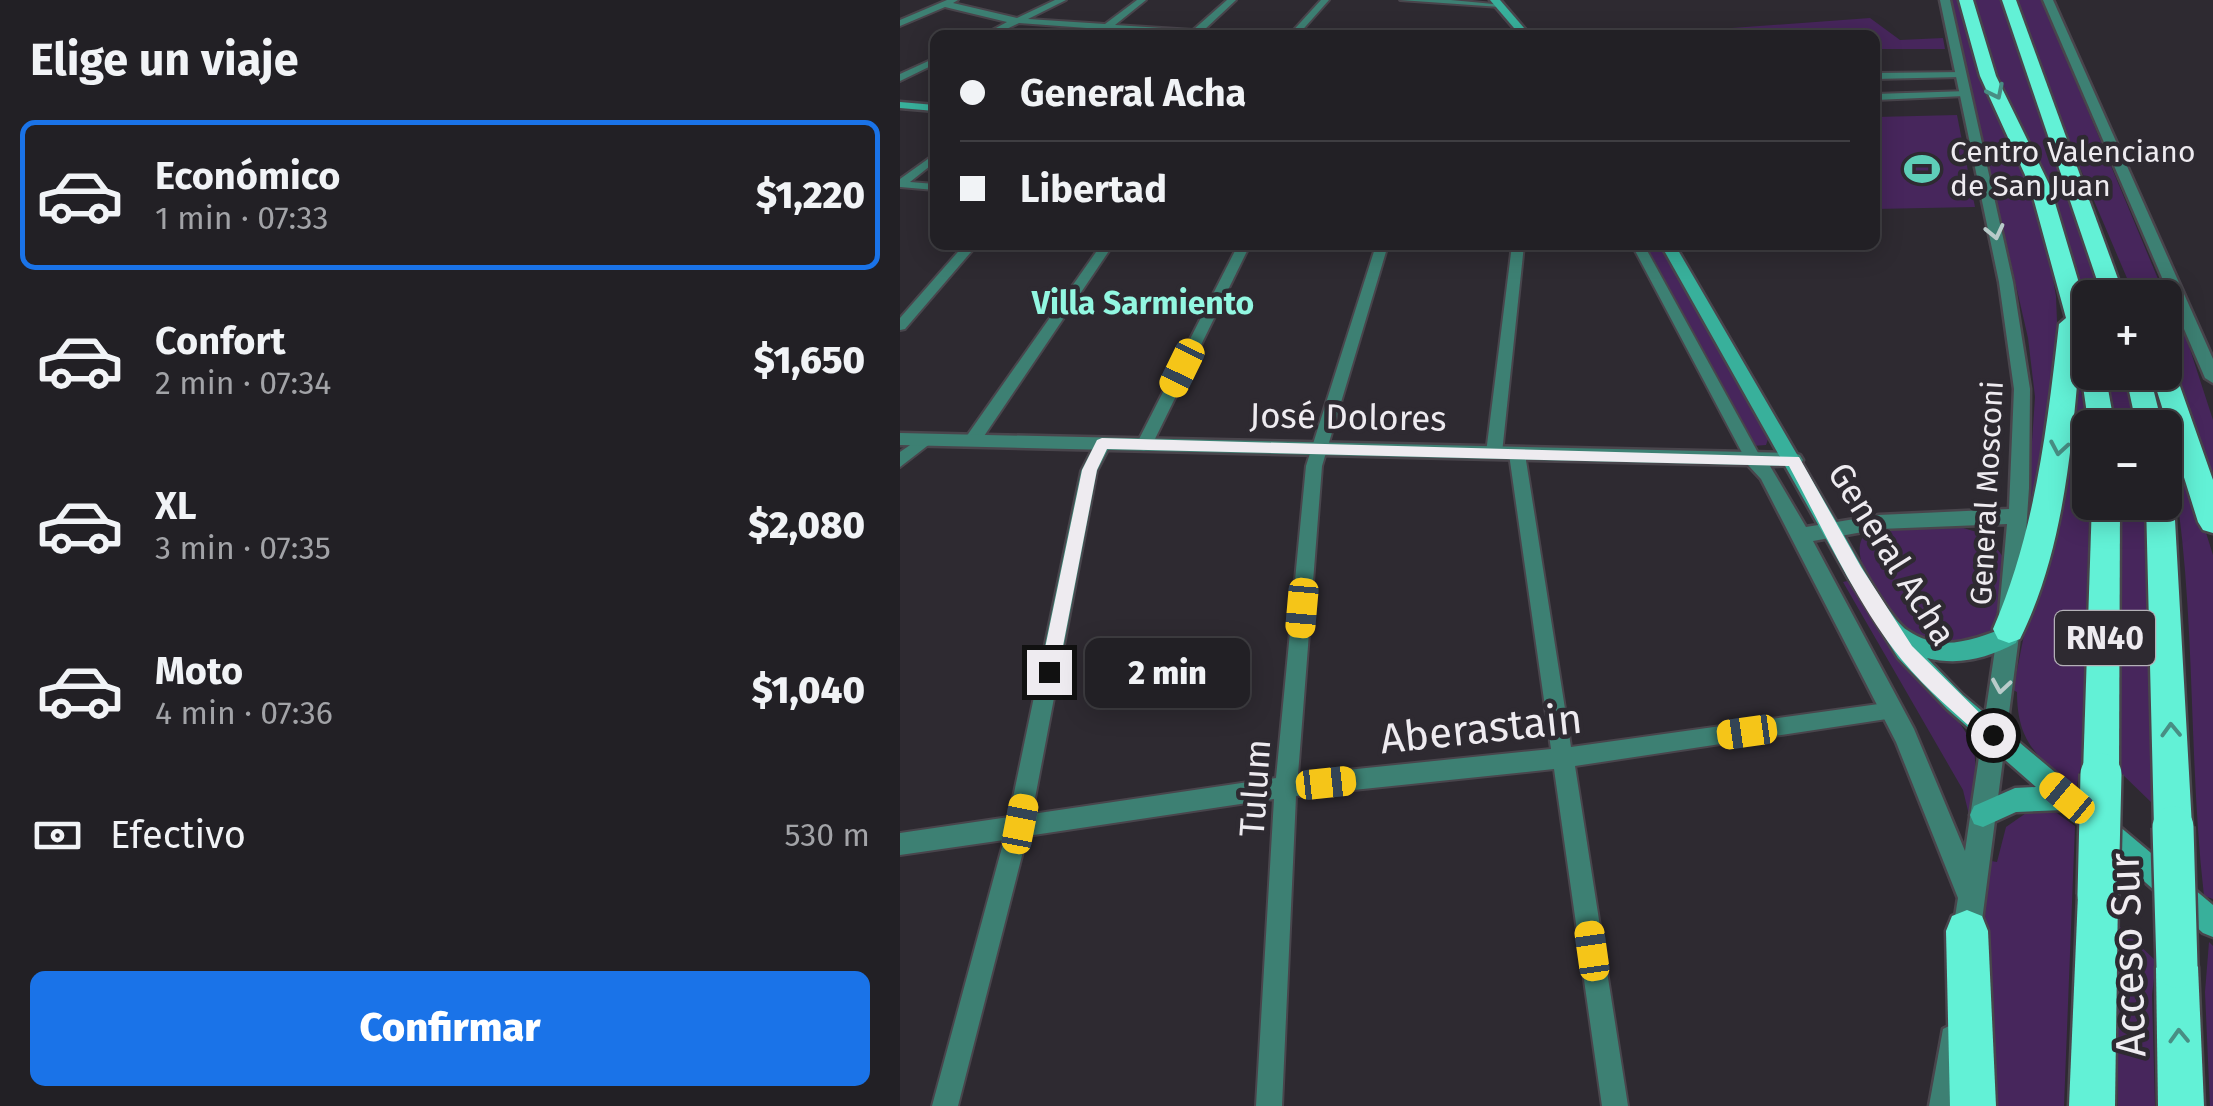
<!DOCTYPE html>
<html lang="es">
<meta charset="utf-8">
<style>
:root{--surface:#222025;--page:#2e2d32;--text:#f1f3f6;--muted:#a2a3a7;--line:#3f3e42;--accent:#1a73e8}
body{margin:0;font-family:"Fira Sans",sans-serif;background:var(--page);color:var(--text);height:100vh;display:flex;flex-direction:column;font-size:38px;white-space:nowrap}
*{box-sizing:border-box;margin:0}
p{font-size:32px;color:var(--muted)}
.icon{flex:none;width:55px;height:55px;fill:none;stroke:currentColor;stroke-width:2;stroke-linecap:round;stroke-linejoin:round}
.map{position:relative;flex:1;overflow:hidden}
.panel{display:flex;flex-direction:column;background:var(--surface);width:900px}
.panel>*{flex:none}
.top-card{position:absolute;left:30px;top:30px;width:950px;height:220px;border-radius:15px;box-shadow:0 5px 25px #0003,0 0 0 2px var(--line);display:grid;align-content:center;height:220px;padding:0 30px;background:var(--surface)}
.buttons{position:absolute;left:1172px;top:280px;display:grid;gap:20px}
.buttons a{display:grid;place-items:center;width:110px;height:110px;border-radius:15px;background:var(--surface);box-shadow:0 5px 25px #0003,0 0 0 2px var(--line);font-size:50px}
.end{position:absolute;width:45px;height:45px;margin:-22px;border:12px solid #eeebf0;background:#111;box-shadow:0 0 0 5px #111}
.from{border-radius:50%}
.bubble{position:absolute;height:70px;border-radius:15px;background:var(--surface);box-shadow:0 5px 25px #0003,0 0 0 2px var(--line);font-size:32px;font-weight:800;line-height:70px;text-align:center}
.car{position:absolute;width:30px;height:60px;margin:-30px -15px;border-radius:12px;box-shadow:0 0 8px 2px #0007;background:linear-gradient(#f5c518 24%,#345 0 40%,#f5c518 0 76%,#345 0 86%,#f5c518 0)}
.top-card b{display:flex;align-items:center;gap:35px;height:95px;font-size:38px}
.top-card b+b{border-top:2px solid var(--line)}
.top-card i{width:25px;height:25px;background:var(--text)}
ul{padding:0;list-style:none}
li{display:flex;align-items:center;gap:30px;height:150px;margin:0 20px 15px;padding:0 10px;border:5px solid transparent;border-radius:15px}
li div{flex:1}
li b{display:block;font-size:38px}
li em{font-style:normal;font-weight:800}
li.current{border-color:var(--accent)}
li>.icon{width:90px;height:90px;stroke-width:1.5}
h2{padding:0 30px;font-size:45px;line-height:120px}
.pay{display:flex;align-items:center;gap:25px;height:110px;padding:0 30px;font-size:38px}
.pay p{margin-inline-start:auto}
.button{display:flex;gap:20px;margin-top:auto;padding:20px 30px}
.button a{flex:1;height:115px;border-radius:15px;background:var(--accent);color:#fff;font-size:40px;font-weight:800;line-height:115px;text-align:center}
main{display:flex;flex:1;min-height:0}
.map>svg:first-child{display:block}
.green{fill:#47265c}
.lines{fill:none;stroke-linecap:round;stroke-linejoin:round}
.minor-casing{stroke:#49454c;stroke-width:4}
.tertiary-casing{stroke:#49454c;stroke-width:5}
.secondary-casing{stroke:#49454c;stroke-width:5}
.motorway-casing{stroke:#49454c;stroke-width:5}
.minor{fill:#3d8073;fill-rule:evenodd}
.tertiary{fill:#3d8073;fill-rule:evenodd}
.secondary{fill:#38b09b;fill-rule:evenodd}
.motorway{fill:#62f1d6;fill-rule:evenodd}
.motorway-bridge-casing{stroke:#49454c;stroke-width:46;stroke-linecap:butt}
.motorway-bridge{stroke:#62f1d6;stroke-width:41}
.oneway{stroke:#488e84}
.oneway2{stroke:#b9cbca}
.route{fill:#eeebf0}
.labels{text-anchor:middle;stroke-width:9;stroke-linejoin:round;paint-order:stroke}
.far-poi-label{font-size:30px;fill:#eeebf0;stroke:#2e2a31;text-anchor:start}
.far-street-label{font-size:30px;fill:#eeebf0;stroke:#2e2a31}
.far-neighbourhood-label{font-size:32px;font-weight:bold;fill:#92f7e1;stroke:#2e2a31}
.shield{fill:#2e2a31;stroke:#b4b1b7;stroke-width:2.5}
.shield-label{font-size:32px;font-weight:bold;fill:#eeebf0}
.street-label{font-size:35px;fill:#eeebf0;stroke:#2e2a31}
.near-street-label{font-size:42px;fill:#eeebf0;stroke:#2e2a31}
</style>
<main>
<section class="panel">
<h2>Elige un viaje</h2>
<ul>
<li class="current"><svg class="icon" aria-label="car" viewBox="0 0 24 24"><path d="M5 17H2v-5l4-1 3-4h7l3 4 3 1v5h-3M9 17h6M6 11h13"/><circle cx="7" cy="17" r="2"/><circle cx="17" cy="17" r="2"/></svg><div><b>Económico</b><p>1 min · 07:33</p></div><em>$1,220</em></li>
<li><svg class="icon" aria-label="car" viewBox="0 0 24 24"><path d="M5 17H2v-5l4-1 3-4h7l3 4 3 1v5h-3M9 17h6M6 11h13"/><circle cx="7" cy="17" r="2"/><circle cx="17" cy="17" r="2"/></svg><div><b>Confort</b><p>2 min · 07:34</p></div><em>$1,650</em></li>
<li><svg class="icon" aria-label="car" viewBox="0 0 24 24"><path d="M5 17H2v-5l4-1 3-4h7l3 4 3 1v5h-3M9 17h6M6 11h13"/><circle cx="7" cy="17" r="2"/><circle cx="17" cy="17" r="2"/></svg><div><b>XL</b><p>3 min · 07:35</p></div><em>$2,080</em></li>
<li><svg class="icon" aria-label="car" viewBox="0 0 24 24"><path d="M5 17H2v-5l4-1 3-4h7l3 4 3 1v5h-3M9 17h6M6 11h13"/><circle cx="7" cy="17" r="2"/><circle cx="17" cy="17" r="2"/></svg><div><b>Moto</b><p>4 min · 07:36</p></div><em>$1,040</em></li>
</ul>
<div class="pay"><svg class="icon" aria-label="cash" viewBox="0 0 24 24"><path d="M3 7h18v10H3z"/><circle cx="12" cy="12" r="2"/></svg>Efectivo<p>530 m</p></div>
<div class="button"><a>Confirmar</a></div>
</section>
<div class="map">
<svg width="1313" height="1106" viewBox="0 0 1313 1106">
<rect width="100%" height="100%" fill="#2e2a31"/>
<g class="green">
<polygon points="1051,0 1057,0 1080,79 1119,159 1149,256 1156,296 1159,373 1125,545 1135,397 1128,338"/>
<polygon points="1073,0 1102,0 1202,297 1190,298 1190,310 1146,175 1096,80"/>
<polygon points="1117,0 1142,0 1268,303 1287,340 1313,420 1313,489 1265,359 1265,298 1235,297 1175,156"/>
<polygon points="970,18 1000,40 1043,38 1045,49 975,49 975,35 735,35"/>
<polygon points="1057,115 1075,207 975,209 975,117"/>
<polygon points="745,245 759,245 869,436 866,445 852,446"/>
<polygon points="1204,373 1226,373 1240,427 1214,427"/>
<path d="M 1250,373 L 1256,373 L 1313,555 L 1313,899 L 1304,896 C 1284,722 1302,541 1250,373 Z"/>
<path d="M 1176,374 L 1184,403 L 1190,489 L 1182,761 L 1176,789 C 1139,758 1117,744 1117,692 L 1113,690 Z"/>
<polygon points="1220,503 1250,503 1254,805 1220,772"/>
<path d="M 1053,525 L 1087,535 L 1103,557 C 1103,577 1103,606 1096,626 C 1086,656 1034,646 1013,633 C 993,620 939,552 968,532 C 982,522 1034,526 1053,525 Z"/>
<path d="M 951,580 C 968,611 984,640 1005,667 C 1028,695 1064,714 1074,752 C 1078,772 1072,795 1069,815 L 1063,790 L 943,582 Z"/>
<path d="M 1129,811 L 1154,811 L 1175,826 L 1164,1106 L 1084,1106 C 1084,1025 1078,941 1091,861 L 1097,862 L 1106,827 Z"/>
<polygon points="1218,925 1256,961 1252,995 1255,1106 1218,1106"/>
<polygon points="1309,942 1313,946 1313,1106 1310,1106 1305,992"/>
</g>
<g class="lines">
<defs>
<g id="minor">
<polygon points="47,0 58,0 53,3 117,18 155,0 166,0 128,19 205,24 237,0 246,0 215,25 293,30 327,0 336,0 303,31 333,35 209,29 203,33 200,29 119,23 94,35 83,35 107,22 45,7 0,26 0,20"/>
<polygon points="421,0 429,0 398,35 389,35"/>
<polygon points="500,0 551,0 604,5 600,7"/>
<polygon points="35,58 35,64 0,81 0,74"/>
<polygon points="1064,72 1066,74 1061,77 975,79 975,73"/>
<polygon points="1068,91 1070,93 1065,96 975,100 975,94"/>
<polygon points="35,154 35,162 10,182 35,184 35,190 0,187 0,179"/>
<polygon points="64,245 77,245 5,329 0,330 0,318"/>
<polygon points="201,245 213,245 78,445 66,445 64,441 66,437"/>
<polygon points="338,245 350,245 252,445 244,451 238,449 236,445"/>
<polygon points="476,245 488,245 422,466 398,775 651,749 609,454 617,448 625,454 671,747 993,702 1000,705 1003,711 1000,717 675,766 728,1106 702,1106 654,769 396,796 382,1106 356,1106 374,799 127,836 58,1106 32,1106 104,840 0,855 0,833 109,817 181,471 197,440 209,440 211,444 197,471 132,814 376,778 406,466"/>
<polygon points="612,245 624,245 602,453 594,459 586,453"/>
<polygon points="732,245 744,245 862,460 860,464 848,464"/>
<polygon points="26,434 31,435 34,439 31,443 0,467 0,452"/>
</g>
<g id="tertiary">
<path d="M 1040,0 L 1050,0 L 1113,282 L 1130,389 L 1129,488 L 1119,636 L 1080,936 L 1076,946 L 1066,950 L 1056,946 L 1052,936 L 1058,898 L 996,742 L 861,479 L 848,465 L 0,445 L 0,433 L 894,453 L 900,455 L 903,460 L 900,465 L 870,466 L 906,527 L 979,515 L 1109,509 L 1114,389 L 1099,282 ZM 1107,524 L 1097,636 L 1065,851 L 1014,729 L 913,541 L 979,529 Z"/>
<polygon points="1143,0 1153,0 1313,359 1313,383 1305,378"/>
<polygon points="1053,1024 1063,1029 1068,1039 1059,1106 1029,1106 1043,1029"/>
</g>
<g id="secondary">
<polygon points="590,0 600,0 630,35 620,35"/>
<polygon points="0,102 35,105 35,111 0,108"/>
<path d="M 761,245 L 775,245 C 830,339 885,434 940,528 C 953,551 988,617 1007,630 C 1042,654 1073,639 1108,627 L 1116,629 L 1119,636 L 1116,643 C 1087,658 1060,666 1027,658 L 1063,695 L 1313,905 L 1313,937 L 1303,933 L 1163,810 L 1116,812 L 1083,827 L 1074,824 L 1070,815 L 1074,806 L 1115,788 L 1136,787 L 1047,709 L 998,658 L 948,578 Z"/>
</g>
<g id="motorway">
<path d="M 1059,0 L 1073,0 L 1096,76 L 1150,186 L 1190,320 L 1190,372 L 1205,372 L 1215,428 L 1189,428 L 1181,372 L 1184,366 L 1179,362 C 1171,456 1162,554 1120,639 L 1109,643 L 1098,639 L 1093,629 C 1135,532 1147,429 1159,324 L 1166,318 L 1130,186 L 1080,76 Z"/>
<polygon points="1102,0 1116,0 1225,298 1203,298"/>
<polygon points="1265,365 1275,372 1313,480 1313,533 1303,530 1298,522 1251,372 1265,372"/>
<polygon points="1225,372 1249,372 1263,428 1237,428"/>
<polygon points="1265,493 1274,502 1292,827 1286,840 1273,846 1260,840 1254,827 1246,502 1265,502"/>
<polygon points="1192,502 1220,502 1219,774 1214,786 1201,791 1188,786 1183,774"/>
<polygon points="1198,875 1212,881 1218,895 1215,1106 1169,1106 1178,895 1184,881"/>
<polygon points="1067,910 1082,916 1088,931 1096,1106 1050,1106 1046,931 1052,916"/>
<polygon points="1277,946 1292,952 1298,967 1304,1106 1258,1106 1256,967 1262,952"/>
</g>
</defs>
<use href="#minor" class="minor-casing"/>
<use href="#tertiary" class="tertiary-casing"/>
<use href="#secondary" class="secondary-casing"/>
<use href="#motorway" class="motorway-casing"/>
<use href="#minor" class="minor"/>
<use href="#tertiary" class="tertiary"/>
<use href="#secondary" class="secondary"/>
<use href="#motorway" class="motorway"/>
<defs>
<g id="motorway-bridge">
<polyline points="1273,827 1277,967"/>
<polyline points="1198,895 1201,774"/>
</g>
</defs>
<use href="#motorway-bridge" class="motorway-bridge-casing"/>
<use href="#motorway-bridge" class="motorway-bridge"/>
</g>
<defs><path id="oneway-chevron" d="M-2-3.5L2.5 0L-2 3.5" fill="none" stroke-width="1.6" stroke-linecap="round" stroke-linejoin="round" transform="scale(2.5)"/></defs>
<g class="oneway">
<use href="#oneway-chevron" transform="translate(1096 92) rotate(64)"/>
<use href="#oneway-chevron" transform="translate(1159 448) rotate(100)"/>
<use href="#oneway-chevron" transform="translate(1271 730) rotate(-92)"/>
<use href="#oneway-chevron" transform="translate(1279 1036) rotate(-92)"/>
</g>
<g class="oneway2">
<use href="#oneway-chevron" transform="translate(1095 232) rotate(77)"/>
<use href="#oneway-chevron" transform="translate(1101 686) rotate(99)"/>
</g>
<path class="route" d="M 202,438 L 899,457 L 961,567 L 1012,646 L 1102,735 L 1093,744 L 1086,741 C 1057,715 1027,690 1002,660 C 956,603 924,530 889,466 L 207,449 L 197,470 L 158,672 L 149,680 L 140,672 L 182,470 L 197,440 Z"/>
<defs>
<symbol id="stadium-bare" viewBox="-9 -9 18 18"><path d="M0-5a6.5 5 0 1 0 0 10a6.5 5 0 1 0 0-10ZM-3.5-1.8h7v3.6h-7Z" fill="#5eceb8" stroke="#2e2a31" stroke-width="2.5" paint-order="stroke"/></symbol>
</defs>
<g fill-rule="evenodd">
<use href="#stadium-bare" x="997" y="144" width="50" height="50"/>
</g>
<g class="labels">
<g class="far-poi-label">
<text x="1050" y="162">Centro Valenciano<tspan x="1050" dy="34">de San Juan</tspan></text>
</g>
<g class="far-street-label">
<text transform="translate(1087 493) rotate(-87)" y="10">General Mosconi</text>
</g>
<g class="far-neighbourhood-label">
<text x="243" y="314">Villa Sarmiento</text>
</g>
<rect class="shield" x="1155" y="611" width="100" height="54" rx="8"/>
<g class="shield-label">
<text x="1205" y="649">RN40</text>
</g>
<g class="street-label">
<text transform="translate(448 417) rotate(1)" y="12">José Dolores</text>
<text transform="translate(992 554) rotate(58)" y="12">General Acha</text>
<text transform="translate(355 788) rotate(-86)" y="12">Tulum</text>
</g>
<g class="near-street-label">
<text transform="translate(581 728) rotate(-6)" y="15">Aberastain</text>
<text transform="translate(1227 955) rotate(-92)" y="15">Acceso Sur</text>
</g>
</g>
</svg>
<div class="buttons">
<a>+</a>
<a>−</a>
</div>
<i class="end from" style="left:1093px;top:735px"></i>
<i class="end" style="left:149px;top:672px"></i>
<div class="bubble" style="left:185px;top:638px;width:165px">2 min</div>
<i class="car" style="left:282px;top:368px;rotate:206deg"></i>
<i class="car" style="left:402px;top:608px;rotate:185deg"></i>
<i class="car" style="left:847px;top:732px;rotate:262deg"></i>
<i class="car" style="left:426px;top:783px;rotate:84deg"></i>
<i class="car" style="left:1167px;top:798px;rotate:310deg"></i>
<i class="car" style="left:120px;top:824px;rotate:11deg"></i>
<i class="car" style="left:692px;top:951px;rotate:352deg"></i>
<div class="top-card">
<b><i class="from"></i>General Acha</b>
<b><i></i>Libertad</b>
</div>
</div>
</main>
